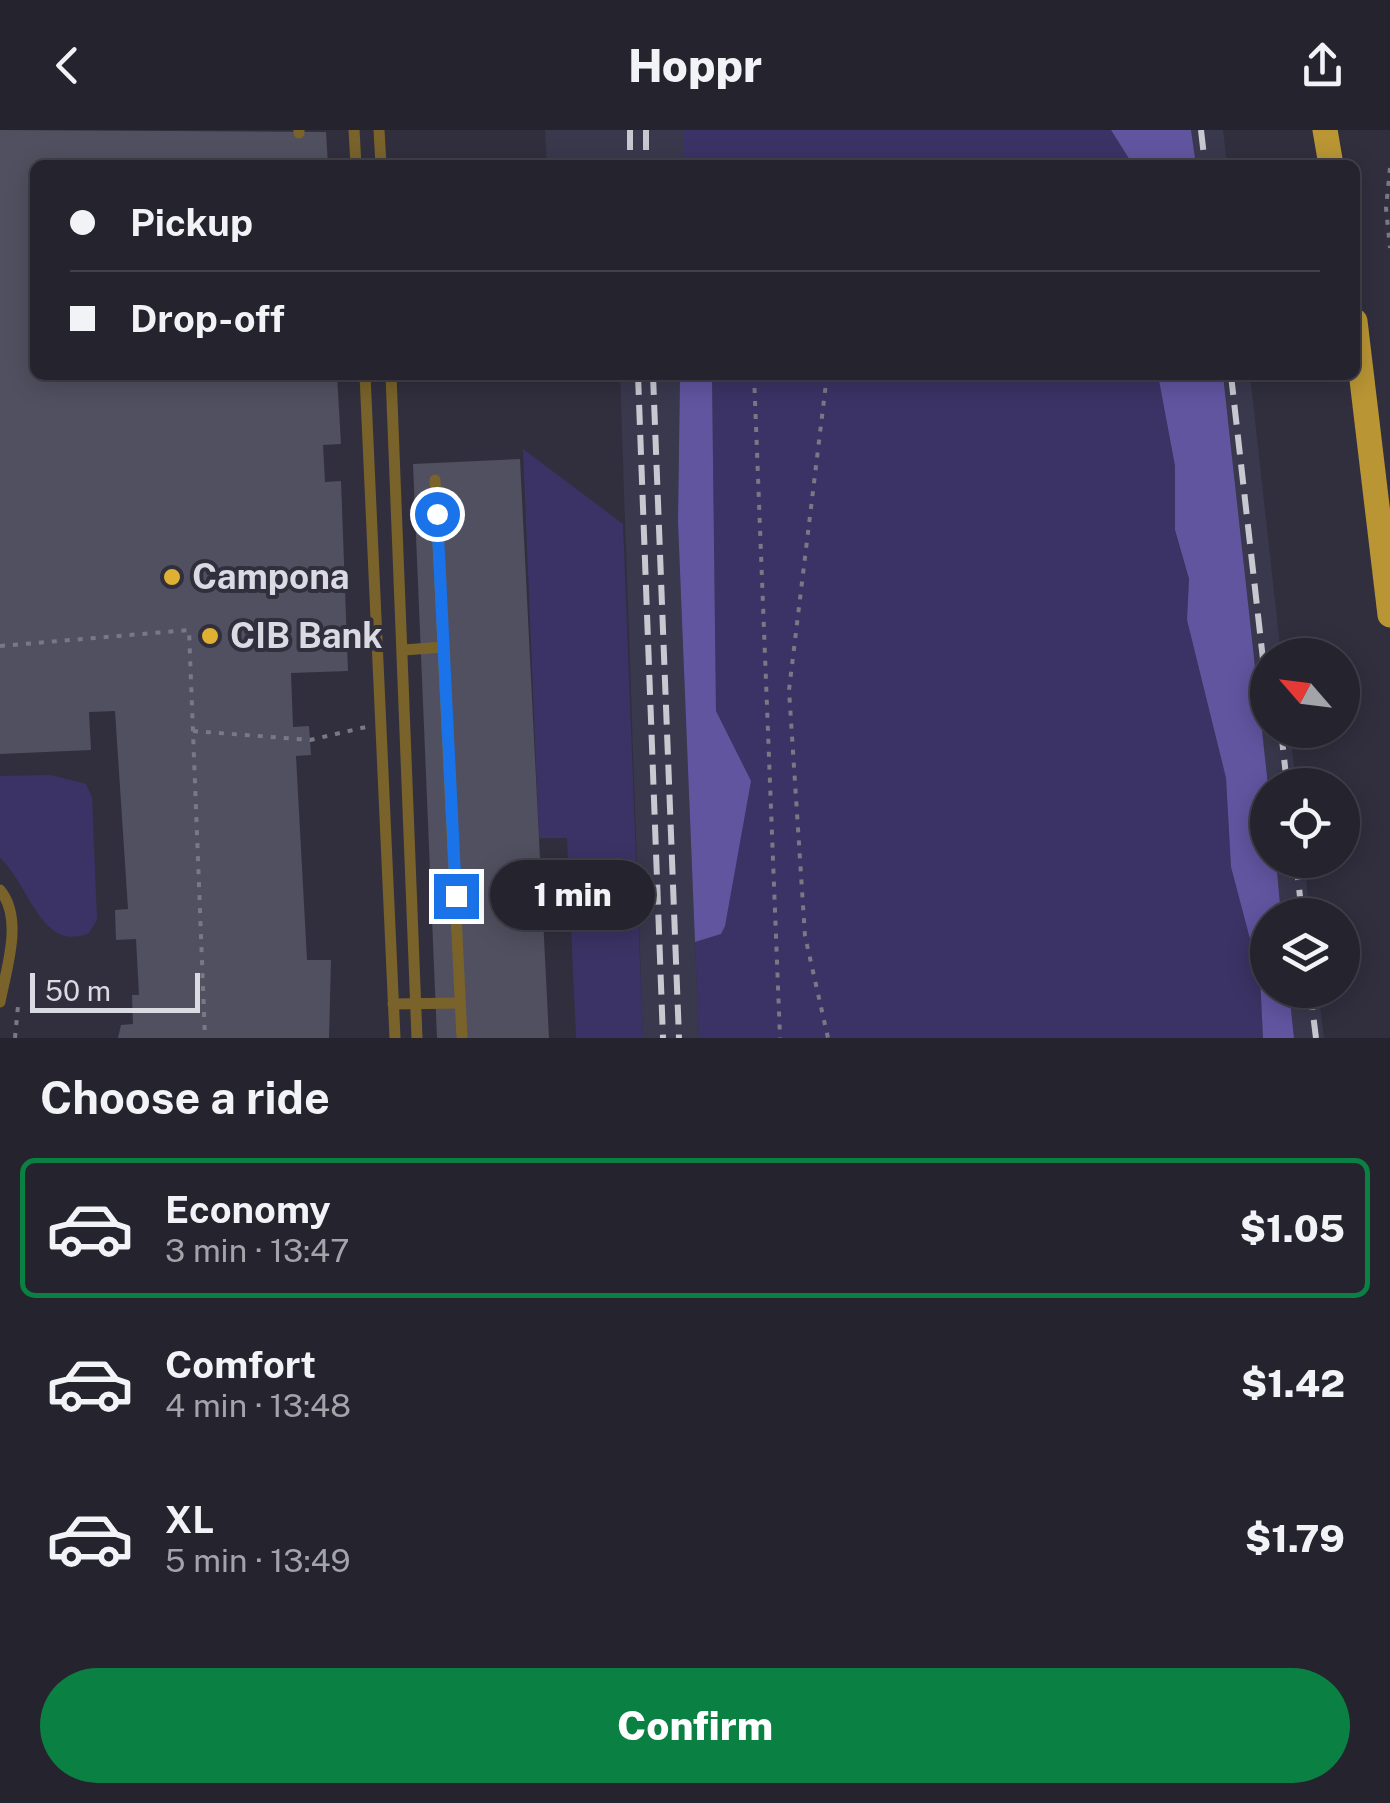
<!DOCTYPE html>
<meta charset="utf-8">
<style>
:root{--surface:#25232e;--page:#312f3a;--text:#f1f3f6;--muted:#a3a4aa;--line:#42404a;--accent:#0b8043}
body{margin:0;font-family:"Public Sans",sans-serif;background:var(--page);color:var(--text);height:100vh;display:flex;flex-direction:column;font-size:38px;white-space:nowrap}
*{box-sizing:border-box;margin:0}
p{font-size:32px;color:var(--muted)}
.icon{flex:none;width:55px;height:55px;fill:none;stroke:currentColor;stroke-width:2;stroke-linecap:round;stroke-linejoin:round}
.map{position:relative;height:908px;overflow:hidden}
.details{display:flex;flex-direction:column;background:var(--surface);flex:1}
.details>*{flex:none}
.hud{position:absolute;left:30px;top:30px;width:1330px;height:220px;border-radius:15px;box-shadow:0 5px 25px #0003,0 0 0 2px var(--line);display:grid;align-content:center;height:220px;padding:0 40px;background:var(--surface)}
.needle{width:65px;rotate:298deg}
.tools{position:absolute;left:1250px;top:508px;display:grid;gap:20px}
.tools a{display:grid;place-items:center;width:110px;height:110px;border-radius:50%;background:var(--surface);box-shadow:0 5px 25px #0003,0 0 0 2px var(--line);font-size:50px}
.scale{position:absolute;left:30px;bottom:25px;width:170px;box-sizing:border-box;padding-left:10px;border:5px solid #dadae3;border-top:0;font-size:28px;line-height:35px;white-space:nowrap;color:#dadae3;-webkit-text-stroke:8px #312f3e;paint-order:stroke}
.end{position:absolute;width:45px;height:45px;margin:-22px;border:12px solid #1a73e8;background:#fff;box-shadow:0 0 0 5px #fff}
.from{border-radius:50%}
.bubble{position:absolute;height:70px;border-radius:35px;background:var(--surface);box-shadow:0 5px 25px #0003,0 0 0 2px var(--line);font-size:32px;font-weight:800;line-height:70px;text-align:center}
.hud b{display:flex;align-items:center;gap:35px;height:95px;font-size:38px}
.hud b+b{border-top:2px solid var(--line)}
.hud i{width:25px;height:25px;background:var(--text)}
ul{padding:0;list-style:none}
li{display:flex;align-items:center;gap:30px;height:140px;margin:0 20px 15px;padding:0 20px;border:5px solid transparent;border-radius:15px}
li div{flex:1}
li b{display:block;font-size:38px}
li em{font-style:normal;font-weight:800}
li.active{border-color:var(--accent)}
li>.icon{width:90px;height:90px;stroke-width:1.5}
h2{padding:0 40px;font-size:45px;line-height:120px}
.button{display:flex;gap:20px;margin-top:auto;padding:20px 40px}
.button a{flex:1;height:115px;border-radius:60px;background:var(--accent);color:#fff;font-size:40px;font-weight:800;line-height:115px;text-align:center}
header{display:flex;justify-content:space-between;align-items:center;height:130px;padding:0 40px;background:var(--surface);font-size:45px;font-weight:800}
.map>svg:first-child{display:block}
.built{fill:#3a384d}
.green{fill:#3b3365}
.forest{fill:#6155a0}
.building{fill:#515060}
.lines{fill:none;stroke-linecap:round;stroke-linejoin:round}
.path{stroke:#797885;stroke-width:4;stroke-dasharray:5 8;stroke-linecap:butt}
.lane{stroke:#79632b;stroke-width:11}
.primary{stroke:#b99534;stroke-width:25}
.rail{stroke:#c8c8d1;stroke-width:6;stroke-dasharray:20 10;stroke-linecap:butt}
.route{stroke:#1a73e8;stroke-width:12}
.poi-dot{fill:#deb133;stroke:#312f3e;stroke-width:4}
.labels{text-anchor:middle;stroke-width:8;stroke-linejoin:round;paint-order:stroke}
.poi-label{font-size:35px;font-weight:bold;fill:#dadae3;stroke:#312f3e;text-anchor:start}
</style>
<header><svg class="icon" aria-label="back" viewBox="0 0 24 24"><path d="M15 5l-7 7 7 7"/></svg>Hoppr<svg class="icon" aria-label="share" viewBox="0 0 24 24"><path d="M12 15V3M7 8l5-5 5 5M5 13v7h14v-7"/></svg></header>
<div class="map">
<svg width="1390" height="908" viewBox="0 0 1390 908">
<rect width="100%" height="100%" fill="#312f3e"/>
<g class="built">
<polygon points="545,0 683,0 683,35 547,35"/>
<polygon points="1191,0 1223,0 1227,35 1196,35"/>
<polygon points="620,245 680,245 678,392 699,908 643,908"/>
<polygon points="1223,245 1250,245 1281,525 1268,525 1268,600 1290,600 1296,655 1268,655"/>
<polygon points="1276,730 1304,730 1310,785 1281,785"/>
<polygon points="1289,860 1318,860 1324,908 1294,908"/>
</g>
<g class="green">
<polygon points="683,0 1111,0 1133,35 683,35"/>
<polygon points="712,245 1158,245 1175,336 1175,400 1189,450 1187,490 1226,648 1231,737 1260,847 1263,908 699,908 695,812 721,804 742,701 741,632 716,581"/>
<polygon points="523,319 623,394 643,908 576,908 567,708 539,708"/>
<path d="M 51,645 L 86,654 L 92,667 L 97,790 L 89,803 C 41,824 29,753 0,728 L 0,646 Z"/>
</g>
<g class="forest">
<polygon points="1111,0 1191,0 1196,35 1133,35"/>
<polygon points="680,245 712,245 716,581 751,651 725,796 721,804 695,812 678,392"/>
<polygon points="1158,245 1223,245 1268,655 1268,730 1276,730 1281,785 1268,785 1268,860 1289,860 1294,908 1263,908 1260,847 1231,737 1226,648 1187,490 1189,449 1175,400 1175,336"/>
</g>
<g class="building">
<polygon points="0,0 326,2 328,35 35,35 35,245 337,245 341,314 323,315 325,352 341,351 348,541 291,543 293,597 309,596 311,625 296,626 307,830 331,830 329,908 118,908 121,895 133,894 132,865 139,865 136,809 116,810 115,780 128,779 115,581 89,582 91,620 0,624"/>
<polygon points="520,329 549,908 437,908 413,334"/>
</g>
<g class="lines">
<g class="path">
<polyline points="1390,38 1386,78 1390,118"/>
<polyline points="754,245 780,908"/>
<polyline points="827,245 789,560 805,806 828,908"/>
<polyline points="0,516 189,500 205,908"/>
<polyline points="193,601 310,610 366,597"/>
<polyline points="15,908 18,876"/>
</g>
<g class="lane">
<polyline points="299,0 299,3"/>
<polyline points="354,0 356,35"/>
<polyline points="379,0 381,35"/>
<polyline points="365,245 395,908"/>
<polyline points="391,245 417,908"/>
<polyline points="435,350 462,908"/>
<polyline points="404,520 444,517"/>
<path d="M 0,760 C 24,789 6,839 0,872"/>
<polyline points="393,874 460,873"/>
</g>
<g class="primary">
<polyline points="1325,0 1331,35"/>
<polyline points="1355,191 1390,485"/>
</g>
<g class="rail">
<polyline points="630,0 630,35"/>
<polyline points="646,0 646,35"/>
<polyline points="1201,0 1205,35"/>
<polyline points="638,245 663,908"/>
<polyline points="653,245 679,908"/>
<polyline points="1231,245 1268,574"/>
<polyline points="1281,600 1287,655"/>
<polyline points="1296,730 1302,785"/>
<polyline points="1310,860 1316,908"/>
</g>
</g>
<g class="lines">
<polyline class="route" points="437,384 456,766"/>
</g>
<g class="poi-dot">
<circle cx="172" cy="447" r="10"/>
<circle cx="210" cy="506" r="10"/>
</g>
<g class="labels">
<g class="poi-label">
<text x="192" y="459">Campona</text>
<text x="230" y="518">CIB Bank</text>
</g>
</g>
</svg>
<div class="tools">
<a><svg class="needle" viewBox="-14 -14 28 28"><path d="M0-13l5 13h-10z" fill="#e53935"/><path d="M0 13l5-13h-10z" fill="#a3a4aa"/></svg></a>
<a><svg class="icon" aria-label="locate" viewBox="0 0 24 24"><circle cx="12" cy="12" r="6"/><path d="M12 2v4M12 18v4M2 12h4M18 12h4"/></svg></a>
<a><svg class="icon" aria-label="layers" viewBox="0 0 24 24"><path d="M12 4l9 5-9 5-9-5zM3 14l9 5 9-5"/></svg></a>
</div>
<div class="scale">50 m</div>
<i class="end from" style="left:437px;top:384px"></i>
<i class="end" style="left:456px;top:766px"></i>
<div class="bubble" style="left:490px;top:730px;width:165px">1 min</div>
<div class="hud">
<b><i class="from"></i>Pickup</b>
<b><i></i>Drop-off</b>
</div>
</div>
<section class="details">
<h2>Choose a ride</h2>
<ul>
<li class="active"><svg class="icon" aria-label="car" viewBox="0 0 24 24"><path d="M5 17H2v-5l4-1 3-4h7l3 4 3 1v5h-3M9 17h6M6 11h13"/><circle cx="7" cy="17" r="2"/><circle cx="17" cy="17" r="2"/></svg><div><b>Economy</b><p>3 min · 13:47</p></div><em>$1.05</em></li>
<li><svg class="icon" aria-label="car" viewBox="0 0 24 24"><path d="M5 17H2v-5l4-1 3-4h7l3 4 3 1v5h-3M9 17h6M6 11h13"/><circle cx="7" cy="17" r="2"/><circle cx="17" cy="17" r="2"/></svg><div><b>Comfort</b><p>4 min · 13:48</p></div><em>$1.42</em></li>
<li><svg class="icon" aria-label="car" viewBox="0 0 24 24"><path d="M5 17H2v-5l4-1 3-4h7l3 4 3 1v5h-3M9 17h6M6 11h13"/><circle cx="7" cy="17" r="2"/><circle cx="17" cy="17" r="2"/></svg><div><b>XL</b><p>5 min · 13:49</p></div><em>$1.79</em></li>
</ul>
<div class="button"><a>Confirm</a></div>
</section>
